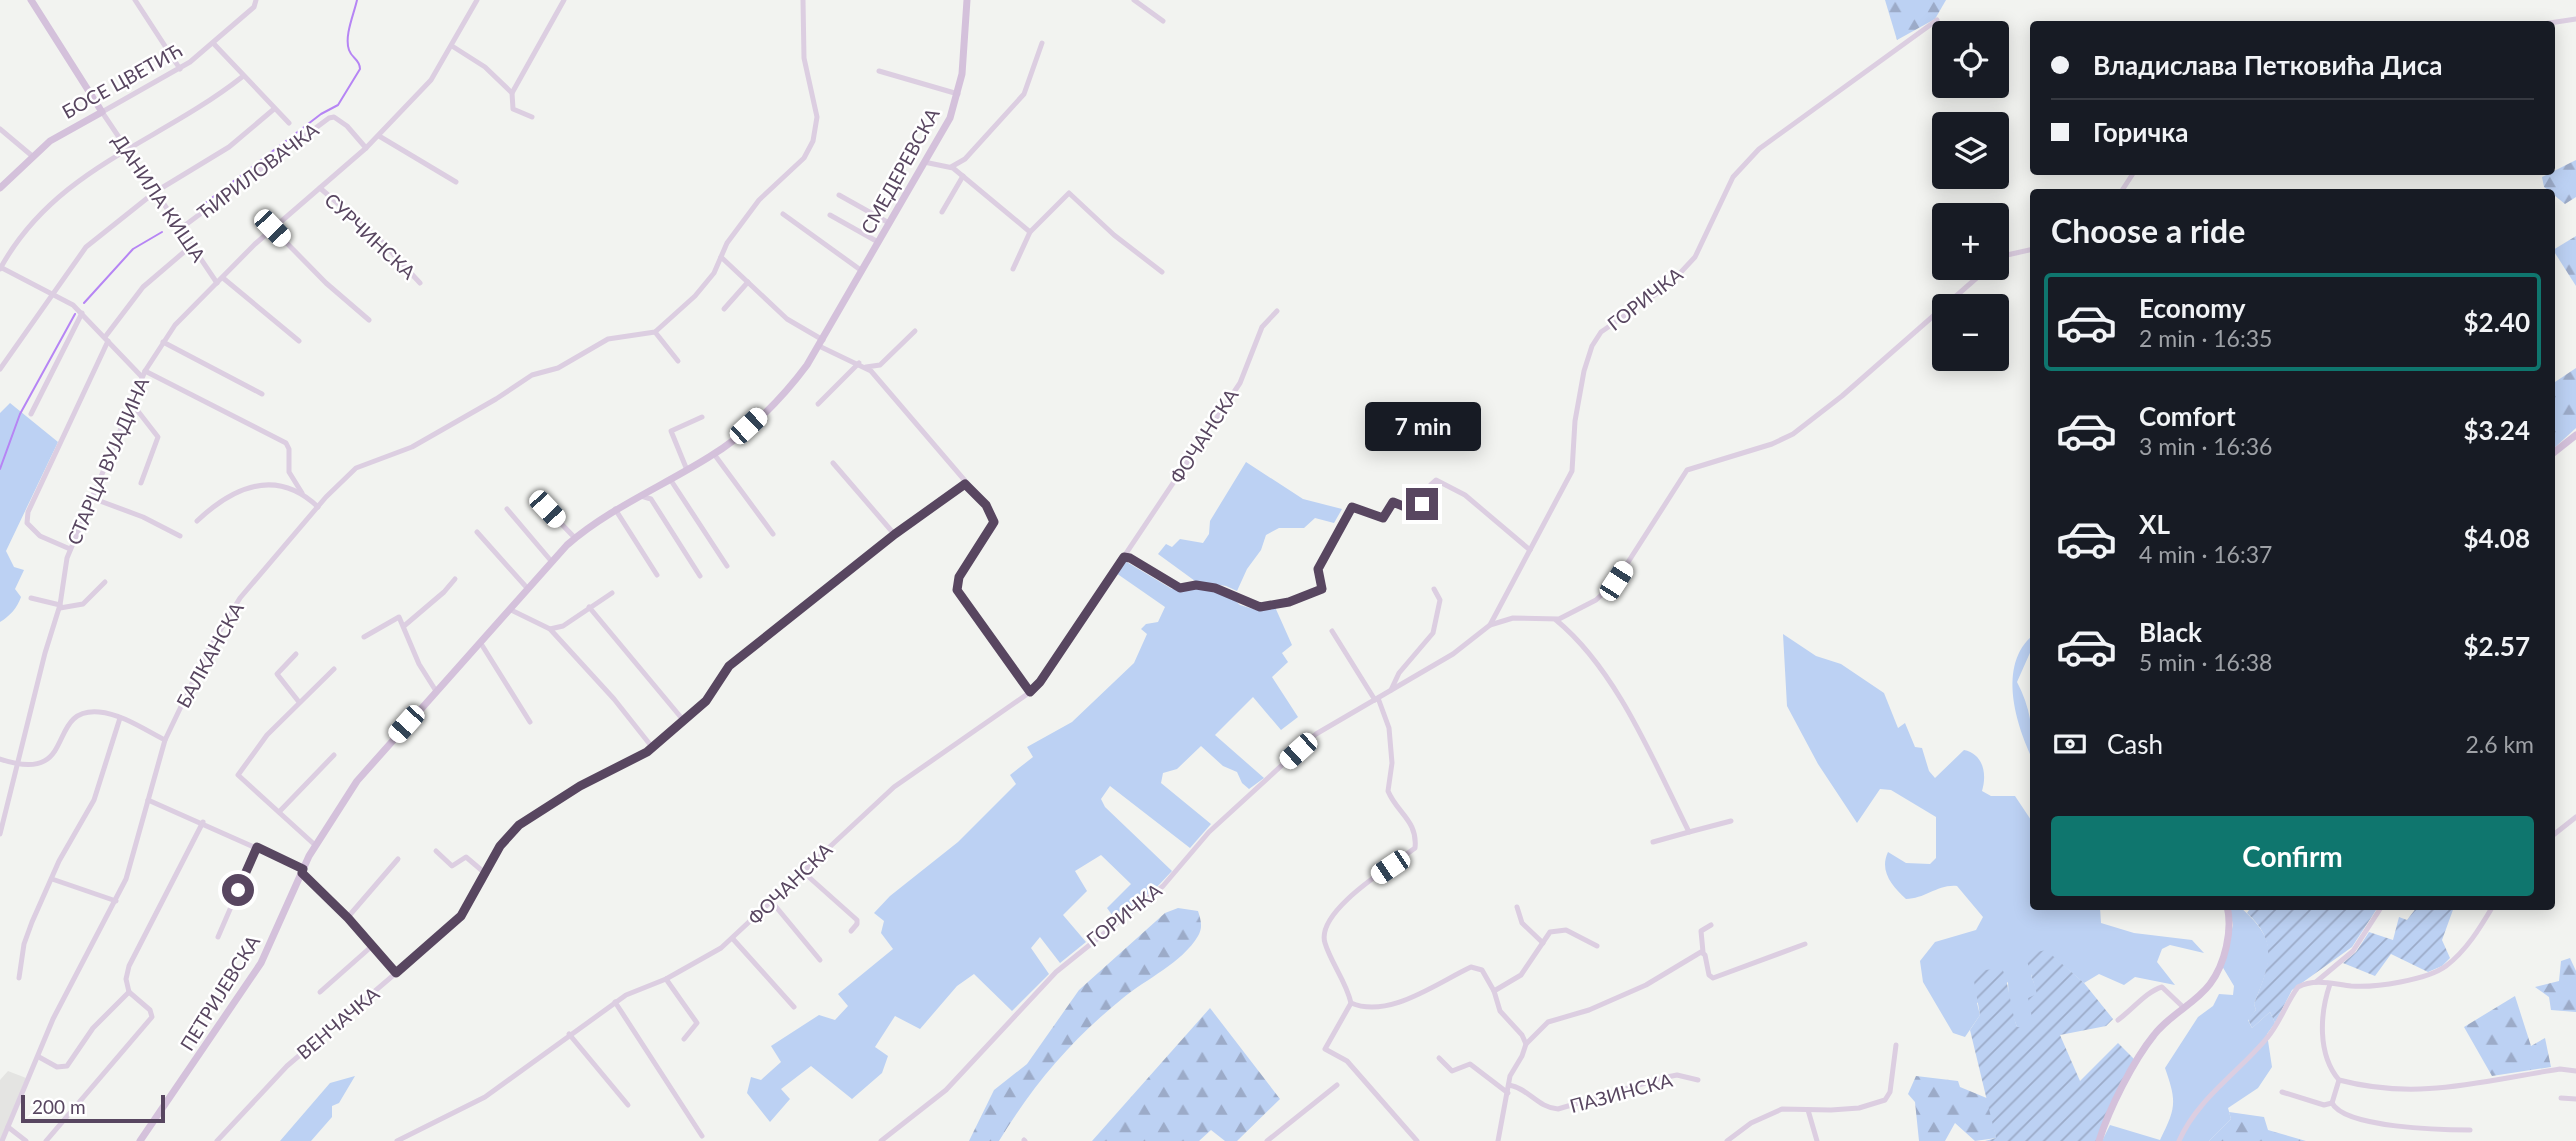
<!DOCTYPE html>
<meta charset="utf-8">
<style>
:root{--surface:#171b24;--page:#242831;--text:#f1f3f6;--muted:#9ea1a6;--line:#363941;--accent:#0f766e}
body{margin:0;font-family:Lato,sans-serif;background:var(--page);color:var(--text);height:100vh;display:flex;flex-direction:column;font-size:26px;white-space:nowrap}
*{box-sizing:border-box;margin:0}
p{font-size:23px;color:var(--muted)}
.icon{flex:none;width:38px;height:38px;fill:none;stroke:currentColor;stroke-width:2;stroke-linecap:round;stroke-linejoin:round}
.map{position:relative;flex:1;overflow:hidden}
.side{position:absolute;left:2030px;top:189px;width:525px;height:721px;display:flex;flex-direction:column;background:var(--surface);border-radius:7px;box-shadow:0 4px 18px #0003}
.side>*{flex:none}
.banner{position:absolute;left:2030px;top:21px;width:525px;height:154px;border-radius:7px;box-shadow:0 4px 18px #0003;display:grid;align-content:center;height:154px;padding:0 21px;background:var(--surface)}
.buttons{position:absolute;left:1932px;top:21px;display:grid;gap:14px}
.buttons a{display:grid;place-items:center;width:77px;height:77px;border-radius:7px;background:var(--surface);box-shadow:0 4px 18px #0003;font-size:35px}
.scale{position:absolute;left:21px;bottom:18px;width:144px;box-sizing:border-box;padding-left:7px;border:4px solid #584660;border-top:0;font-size:19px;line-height:24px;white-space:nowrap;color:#584660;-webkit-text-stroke:5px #fff;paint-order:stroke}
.end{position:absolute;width:32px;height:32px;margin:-16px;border:9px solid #584660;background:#fff;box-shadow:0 0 0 4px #fff}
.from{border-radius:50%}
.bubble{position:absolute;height:49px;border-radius:7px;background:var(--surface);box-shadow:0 4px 18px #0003;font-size:23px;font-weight:700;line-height:49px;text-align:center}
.car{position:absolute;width:21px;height:42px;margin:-21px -10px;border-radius:9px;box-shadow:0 0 5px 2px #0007;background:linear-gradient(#fff 24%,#345 0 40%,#fff 0 76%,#345 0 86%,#fff 0)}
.banner b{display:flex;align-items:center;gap:24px;height:66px;font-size:26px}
.banner b+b{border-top:2px solid var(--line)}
.banner i{width:18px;height:18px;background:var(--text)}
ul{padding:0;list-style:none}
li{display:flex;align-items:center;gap:21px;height:98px;margin:0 14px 10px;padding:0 7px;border:4px solid transparent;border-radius:7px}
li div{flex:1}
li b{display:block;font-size:26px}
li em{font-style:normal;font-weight:700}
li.on{border-color:var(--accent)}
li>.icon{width:63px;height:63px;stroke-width:1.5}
h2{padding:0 21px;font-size:32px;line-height:84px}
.pay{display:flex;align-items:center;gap:18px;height:77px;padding:0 21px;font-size:26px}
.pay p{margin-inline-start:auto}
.cta{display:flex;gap:14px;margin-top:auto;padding:14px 21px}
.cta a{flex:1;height:80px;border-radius:7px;background:var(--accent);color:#fff;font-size:28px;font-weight:700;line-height:80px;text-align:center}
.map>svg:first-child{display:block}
.education{fill:#e4e4e2}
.green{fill:#bcd1f3}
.forest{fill:url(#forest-firs)}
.garden{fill:url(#garden-furrows)}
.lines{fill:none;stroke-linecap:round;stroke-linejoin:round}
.stream{stroke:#b685f4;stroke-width:2}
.street{stroke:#dccee1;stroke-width:5}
.secondary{stroke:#d4c1db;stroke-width:7}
.route{stroke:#584660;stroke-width:9}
.labels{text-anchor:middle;stroke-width:5;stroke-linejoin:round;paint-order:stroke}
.street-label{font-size:19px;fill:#584660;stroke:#fff}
</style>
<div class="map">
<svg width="2576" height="1141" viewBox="0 0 2576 1141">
<defs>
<pattern id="forest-firs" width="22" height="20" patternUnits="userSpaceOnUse" patternTransform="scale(1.75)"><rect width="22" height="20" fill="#bcd1f3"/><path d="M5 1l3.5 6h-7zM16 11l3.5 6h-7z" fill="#9cabc8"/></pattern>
<pattern id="garden-furrows" width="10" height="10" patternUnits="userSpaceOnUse" patternTransform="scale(1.75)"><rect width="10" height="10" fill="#bcd1f3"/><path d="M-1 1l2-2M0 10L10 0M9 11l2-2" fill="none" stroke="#9cabc8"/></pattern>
</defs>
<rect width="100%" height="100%" fill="#f2f3f0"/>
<polygon class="education" points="8,1071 26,1078 0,1141 0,1080"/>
<g class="green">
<path d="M 10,403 L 58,442 L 6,551 L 14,567 L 24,570 L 15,589 L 21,597 C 17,608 10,616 0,622 L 0,413 Z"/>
<polygon points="1246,462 1303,499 1342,509 1334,523 1315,518 1304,528 1279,528 1266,535 1261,550 1247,569 1237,591 1226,586 1195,581 1158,554 1166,544 1172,547 1180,539 1203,543 1209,534 1210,521"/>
<polygon points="1125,561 1172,589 1195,588 1229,595 1240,605 1260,611 1275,607 1292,645 1282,653 1288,662 1272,677 1298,717 1281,730 1253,697 1215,735 1264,778 1249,789 1242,783 1237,772 1223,766 1201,746 1177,769 1163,773 1161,783 1211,824 1190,848 1110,786 1101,799 1105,807 1172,871 1155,889 1115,919 1107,908 1131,884 1101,855 1075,871 1087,891 1063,915 1086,942 1060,963 1040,937 1031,948 1049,974 1012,1011 974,974 957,986 920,1029 895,1016 875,1047 888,1056 882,1073 852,1099 811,1066 781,1089 790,1099 770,1122 747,1093 751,1077 761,1080 781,1062 771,1046 819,1015 835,1020 848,1006 838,994 893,949 881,933 884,921 874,913 890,896 958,842 1016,784 1010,775 1033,757 1027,747 1072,722 1134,663 1147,634 1141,629 1146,624 1158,622 1165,607 1116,573"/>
<path d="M 1783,634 L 1816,656 L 1841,664 L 1884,693 L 1898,728 L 1905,723 L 1915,747 L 1922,748 L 1929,771 L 1935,778 L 1964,750 C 1984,754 1987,775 1982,791 L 1991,796 L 2015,796 L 2033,823 L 2034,906 L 2105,907 L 2100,908 L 2101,923 L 2134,933 L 2192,940 L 2204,953 L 2170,945 L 2162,949 L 2157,962 L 2175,985 L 2135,977 L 2124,985 L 2099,974 L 2084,983 L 2046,951 L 2031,975 L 2038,994 L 2034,1027 L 2017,1027 L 2009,1005 L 2008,982 L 1977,1003 L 1980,1015 L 1965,1037 L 1953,1033 L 1923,982 L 1920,961 L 1935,942 L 1976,930 L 1983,917 L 1957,886 C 1938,884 1925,899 1906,899 C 1892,886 1879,871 1888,852 L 1906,863 L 1930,864 L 1936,858 L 1936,817 L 1891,790 L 1880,789 L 1857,823 L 1818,764 L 1787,706 Z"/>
<path d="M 2033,635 L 2033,646 L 2017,682 C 2030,706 2034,733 2033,760 C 2016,725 1997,665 2033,635 Z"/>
<path d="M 2229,907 L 2240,907 C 2280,942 2272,959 2254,1004 L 2256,1010 L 2248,1020 L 2252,1028 L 2270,1012 L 2275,1023 L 2267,1034 L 2272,1067 L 2258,1088 L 2228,1108 L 2231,1119 L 2209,1141 L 2102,1141 L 2110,1125 L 2160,1140 C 2176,1108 2177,1102 2165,1068 L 2198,1017 L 2213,1006 L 2219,994 L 2233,995 L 2234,986 L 2222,966 L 2233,925 Z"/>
<polygon points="355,1076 339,1103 332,1106 332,1117 311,1141 280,1141 330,1083"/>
</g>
<g class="forest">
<polygon points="1885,0 1946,0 1935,19 1897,40"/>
<polygon points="2576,160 2576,197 2565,204 2544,187 2542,177"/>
<polygon points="2576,236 2576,286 2553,250"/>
<polygon points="2576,368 2576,428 2552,450 2552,384"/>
<path d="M 1178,908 L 1198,911 C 1201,920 1203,928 1198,936 C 1182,963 1146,979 1123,998 C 1071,1040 1033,1085 999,1141 L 969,1141 L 994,1090 L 1027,1064 L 1079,990 L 1165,913 Z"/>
<polygon points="2570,958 2576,971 2576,1012 2551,1010 2549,997 2535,987 2559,981 2561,961"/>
<polygon points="2515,996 2531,1046 2545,1038 2551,1067 2492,1076 2464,1027"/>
<polygon points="1210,1008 1280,1099 1237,1141 1225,1141 1211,1130 1199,1141 1092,1141"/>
<polygon points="1916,1076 1958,1081 1960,1087 1989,1099 1996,1138 1975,1141 1955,1123 1945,1141 1919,1141 1915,1102 1908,1094"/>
<polygon points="2229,1112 2264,1117 2268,1130 2306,1141 2209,1141 2231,1119"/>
</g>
<g class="garden">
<path d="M 2251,907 L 2378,907 L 2352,947 L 2292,990 L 2275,1023 L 2270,1012 L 2252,1028 L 2248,1019 L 2256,1010 L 2254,1004 C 2268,968 2280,943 2247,913 Z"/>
<polygon points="2417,907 2454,907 2442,940 2450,958 2442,966 2428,972 2391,954 2375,976 2343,963 2356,952 2369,932 2393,940 2399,917 2407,920"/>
<path d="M 2046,950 L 2084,983 L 2113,1019 L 2106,1026 L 2060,1035 L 2080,1081 L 2118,1043 L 2134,1059 L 2096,1141 L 1985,1141 L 1996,1138 L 1970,1030 L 1980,1015 L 1974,981 L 1977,971 L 2002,968 C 2010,987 2010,1007 2017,1027 L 2034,1027 L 2028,998 L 2037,994 L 2027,961 L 2032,953 Z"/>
</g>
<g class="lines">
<g class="stream">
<path d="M 196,210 L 321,114 L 338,105 L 360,69 C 360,59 352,59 349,50 C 344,36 354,14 357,0"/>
<polyline points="84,303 133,249 162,232"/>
<polyline points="0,469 20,414 75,314"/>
</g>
<g class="street">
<polyline points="135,0 180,69"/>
<polyline points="1134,0 1163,21"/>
<polyline points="2543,24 2576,19"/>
<polyline points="214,44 289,123"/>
<polyline points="452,46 485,67 512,93 513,109 532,117"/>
<polyline points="879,71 958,94"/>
<polyline points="512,93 564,0"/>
<polyline points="0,129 31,155"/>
<polyline points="379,136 456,182"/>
<polyline points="924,162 953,168 1030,232"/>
<polyline points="951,167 965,159 1024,94 1042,43"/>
<polyline points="320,188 381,241 420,283"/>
<polyline points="2121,192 2134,172"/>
<polyline points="839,195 889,223"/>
<polyline points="942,212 963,176"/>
<polyline points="783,214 862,271"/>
<polyline points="830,215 878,242"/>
<polyline points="272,228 326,283 369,320"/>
<polyline points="180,229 329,118 334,117 347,126 366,148"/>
<polyline points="721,257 787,319 823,340"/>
<polyline points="1997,262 2007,255 2034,249"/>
<polyline points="0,267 73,305 142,377"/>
<path d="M 0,269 C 55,168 157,144 242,77"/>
<polyline points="1013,269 1030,232 1069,193 1114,235 1162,272"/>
<polyline points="223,278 299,341"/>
<polyline points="217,283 102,112 190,62 254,7 256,0"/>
<polyline points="724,309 748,282"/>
<polyline points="655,332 678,361"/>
<polyline points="105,337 143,287 191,246"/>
<polyline points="163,342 262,394"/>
<polyline points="819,346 871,371 990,510 994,526 959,577 957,590 1030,692"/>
<polyline points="866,367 880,365 915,331"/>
<polyline points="0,369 86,247 155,192 229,147 274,109"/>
<polyline points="145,371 286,443 289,449 289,472 302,493"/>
<polyline points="130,401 158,437 141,483"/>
<polyline points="818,404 859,363"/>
<polyline points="31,414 82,313"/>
<polyline points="714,454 773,534"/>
<polyline points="833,463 895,535"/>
<polyline points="687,470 671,431 702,417"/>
<polyline points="670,479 727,566"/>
<polyline points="641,496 651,499 700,576"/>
<polyline points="92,498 143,517 180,536"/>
<polyline points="507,509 552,562"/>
<polyline points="547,509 575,538"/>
<polyline points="615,509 657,575"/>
<path d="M 197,521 C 234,486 277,468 318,507"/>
<polyline points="477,532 528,589"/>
<polyline points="70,549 40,536 27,523 28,512 108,341"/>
<path d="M 1123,557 L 1130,558 L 1179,588 L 1196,585 L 1215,588 L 1260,607 L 1289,602 L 1322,589 L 1318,569 L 1352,507 L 1383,518 L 1393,502 C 1438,515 1414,496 1436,480 L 1465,495 L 1530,550"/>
<polyline points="31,598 60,605"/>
<polyline points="589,607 684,721"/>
<polyline points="60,608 83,604 105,582"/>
<polyline points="509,609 550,629 614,699 652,747"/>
<path d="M 1556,620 C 1617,670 1654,762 1689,832 L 1731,821"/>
<polyline points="1490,625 1572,471 1575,421 1584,371 1592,346 1601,332 1669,285 1695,257 1733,177 1759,149 1937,20"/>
<polyline points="404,626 444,592 455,579"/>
<polyline points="550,629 563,626 612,593"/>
<polyline points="1332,631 1375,700"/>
<polyline points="364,637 399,617 419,664 436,691"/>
<polyline points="480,642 530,722"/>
<polyline points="296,654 277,674 299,702"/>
<polyline points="1391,690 1399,673 1433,633 1440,600 1434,589"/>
<path d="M 1378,698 L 1389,728 L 1392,763 L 1388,791 C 1397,813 1418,821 1415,848 C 1393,865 1315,911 1325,943 C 1331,963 1346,981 1351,1003 L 1325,1049 L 1347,1061 L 1417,1141"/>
<path d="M 0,759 C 80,786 44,707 99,712 C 122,714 145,730 165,740"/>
<polyline points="148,800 303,869"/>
<polyline points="279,812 334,755"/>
<polyline points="0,834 45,653 60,605 67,558 145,371 175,325 255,244 366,148 431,80 477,0"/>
<polyline points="2552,836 2576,817"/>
<polyline points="1653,842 1689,832"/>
<polyline points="315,845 238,775 267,735 334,669"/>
<polyline points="436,851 452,866 466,857 486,874"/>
<polyline points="802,871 857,920 857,924 851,931"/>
<polyline points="302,873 348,917 395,973"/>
<polyline points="52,879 116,901"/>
<polyline points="772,902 820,960"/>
<polyline points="1517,907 1522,923 1543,943"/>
<polyline points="348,917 398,859"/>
<polyline points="218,937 257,847"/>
<polyline points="733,939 794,1007"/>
<polyline points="1703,952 1701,931 1711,925"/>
<polyline points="19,978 24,944 32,922 59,861 94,800 120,718"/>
<polyline points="666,979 697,1023 684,1039"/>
<polyline points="2316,982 2353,951 2382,906"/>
<path d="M 2330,984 C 2320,1013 2317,1054 2339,1080 C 2418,1101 2482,1081 2560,1069 L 2576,1071"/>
<polyline points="1494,991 1521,975 1550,932 1566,930 1597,946"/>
<polyline points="320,992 372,946"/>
<polyline points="615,1002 702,1136"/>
<path d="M 1351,1003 C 1389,1019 1435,984 1471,967 L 1482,970 L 1494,991 L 1500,1011 L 1522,1035 L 1526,1044 L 1522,1056 L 1510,1076 L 1498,1141"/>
<path d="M 2118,1020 C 2132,1010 2147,991 2162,987 L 2183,1007"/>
<polyline points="569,1034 628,1105"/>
<polyline points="1526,1044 1548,1022 1589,1010 1646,985 1701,952 1705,955 1709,975 1713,978 1805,944"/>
<polyline points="39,1057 57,1067 67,1066 93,1028 129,992 126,979 129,966 203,822"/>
<polyline points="1439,1058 1452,1071 1470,1064 1508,1093"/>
<path d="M 1509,1085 C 1528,1088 1538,1108 1558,1109 L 1662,1078 L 1677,1075 L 1698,1080"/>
<path d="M 2282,1092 L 2324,1105 L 2332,1103 C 2345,1128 2443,1130 2470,1130"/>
<polyline points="2561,1098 2576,1099"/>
<polyline points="2332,1103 2339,1080"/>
<polyline points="1808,1110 1817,1141"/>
<polyline points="8,1127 26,1141"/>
<polyline points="1024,1140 1025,1141"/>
<polyline points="2,1141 53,1019 126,879 165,740 207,652 240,598 326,497 356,468 412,447 496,399 532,375 558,368 608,339 655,332 695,296 714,273 727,243 759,200 804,158 813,141 817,117 804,58 803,0"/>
<polyline points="46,1141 152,1017 150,1010 129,992"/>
<polyline points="217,1141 287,1066 457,921 483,881 500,846 519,825 580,787 647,752 707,700 729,666 895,535 965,484"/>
<polyline points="397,1141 485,1097 626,995 666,979 721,948 894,787 1036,688 1240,383 1262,327 1277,311"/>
<polyline points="881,1141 946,1090 1056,972 1163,886 1209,832 1316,734 1453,654 1490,625 1513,618 1559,619 1596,600 1616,581 1687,470 1772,444 1793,434 1842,396 1988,268"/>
<polyline points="1267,1141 1337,1085"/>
<polyline points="1727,1141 1751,1123 1782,1109 1831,1110 1859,1108 1885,1100 1890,1092 1896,1045"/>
<path d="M 2179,1141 C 2197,1099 2239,1072 2267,1038 C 2280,1023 2286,1003 2298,987 C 2314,978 2334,984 2351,986 C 2375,988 2427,980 2446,966 C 2466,951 2480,928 2493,906"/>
</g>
<g class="secondary">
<polyline points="0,188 50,141 102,112 31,0"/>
<polyline points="2552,454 2576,435"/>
<path d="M 140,1141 L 261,963 L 309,856 L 357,781 L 567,545 C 610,508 661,487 709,457 C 746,435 781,400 807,365 L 950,118 L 962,74 L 967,0"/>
<path d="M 2099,1141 C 2109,1109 2133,1061 2154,1035 C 2170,1014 2195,1004 2210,984 C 2225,964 2233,930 2227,906"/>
</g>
</g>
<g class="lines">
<polyline class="route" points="238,890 257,847 303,869 302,873 348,918 396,973 461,916 500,846 519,825 580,786 647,752 706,701 729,666 895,534 965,484 986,505 994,522 959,577 957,590 1030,692 1040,682 1124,557 1130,558 1180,588 1196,585 1215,588 1260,607 1289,602 1322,589 1318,569 1352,507 1383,518 1393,502 1410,509 1422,504"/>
</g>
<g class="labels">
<g class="street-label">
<text transform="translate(122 81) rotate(-29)" y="7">БОСЕ ЦВЕТИЋ</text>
<text transform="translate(258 171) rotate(-37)" y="7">ЋИРИЛОВАЧКА</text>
<text transform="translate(900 171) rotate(-61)" y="7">СМЕДЕРЕВСКА</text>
<text transform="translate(159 198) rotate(56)" y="7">ДАНИЛА КИША</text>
<text transform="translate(370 236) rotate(43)" y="7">СУРЧИНСКА</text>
<text transform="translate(1645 299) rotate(-38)" y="7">ГОРИЧКА</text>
<text transform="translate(1204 436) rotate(-57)" y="7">ФОЧАНСКА</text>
<text transform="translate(108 461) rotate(-67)" y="7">СТАРЦА ВУЈАДИНА</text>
<text transform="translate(210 655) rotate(-61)" y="7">БАЛКАНСКА</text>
<text transform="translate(790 884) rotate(-44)" y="7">ФОЧАНСКА</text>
<text transform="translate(1124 915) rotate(-38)" y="7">ГОРИЧКА</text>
<text transform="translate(220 993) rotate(-58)" y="7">ПЕТРИЈЕВСКА</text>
<text transform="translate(338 1023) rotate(-40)" y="7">ВЕНЧАЧКА</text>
<text transform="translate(1621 1093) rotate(-15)" y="7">ПАЗИНСКА</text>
</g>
</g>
</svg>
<div class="buttons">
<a><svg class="icon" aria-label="locate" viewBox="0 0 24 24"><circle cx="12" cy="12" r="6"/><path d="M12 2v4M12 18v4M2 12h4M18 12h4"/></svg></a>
<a><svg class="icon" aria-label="layers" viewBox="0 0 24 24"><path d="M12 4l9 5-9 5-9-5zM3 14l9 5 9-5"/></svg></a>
<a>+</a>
<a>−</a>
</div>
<div class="scale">200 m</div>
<i class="end from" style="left:238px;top:890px"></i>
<i class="end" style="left:1422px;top:504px"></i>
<div class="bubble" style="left:1365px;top:402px;width:116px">7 min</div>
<i class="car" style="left:272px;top:228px;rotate:136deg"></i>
<i class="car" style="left:748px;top:426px;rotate:47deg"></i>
<i class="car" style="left:547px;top:509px;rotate:137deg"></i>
<i class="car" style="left:1616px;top:581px;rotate:33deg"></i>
<i class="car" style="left:406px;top:724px;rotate:222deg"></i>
<i class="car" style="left:1298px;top:751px;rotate:228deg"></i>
<i class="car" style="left:1390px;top:867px;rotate:236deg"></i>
<div class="banner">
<b><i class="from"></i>Владислава Петковића Диса</b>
<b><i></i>Горичка</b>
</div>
<section class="side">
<h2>Choose a ride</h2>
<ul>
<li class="on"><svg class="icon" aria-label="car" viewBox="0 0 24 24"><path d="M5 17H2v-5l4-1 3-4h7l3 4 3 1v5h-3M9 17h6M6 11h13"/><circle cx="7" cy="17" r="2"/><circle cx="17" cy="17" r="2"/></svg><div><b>Economy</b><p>2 min · 16:35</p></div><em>$2.40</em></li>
<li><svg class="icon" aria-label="car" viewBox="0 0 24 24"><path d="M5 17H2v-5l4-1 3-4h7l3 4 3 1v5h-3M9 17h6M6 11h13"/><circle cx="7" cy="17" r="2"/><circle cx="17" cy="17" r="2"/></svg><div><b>Comfort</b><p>3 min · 16:36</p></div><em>$3.24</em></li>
<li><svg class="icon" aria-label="car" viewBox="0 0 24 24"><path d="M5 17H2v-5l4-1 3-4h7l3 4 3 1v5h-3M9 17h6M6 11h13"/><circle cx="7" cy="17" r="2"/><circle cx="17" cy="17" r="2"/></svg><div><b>XL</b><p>4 min · 16:37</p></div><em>$4.08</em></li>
<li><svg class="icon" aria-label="car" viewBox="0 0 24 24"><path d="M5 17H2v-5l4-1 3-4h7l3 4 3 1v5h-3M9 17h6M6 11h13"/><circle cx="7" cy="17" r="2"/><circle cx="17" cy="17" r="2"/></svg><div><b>Black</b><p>5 min · 16:38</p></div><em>$2.57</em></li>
</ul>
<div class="pay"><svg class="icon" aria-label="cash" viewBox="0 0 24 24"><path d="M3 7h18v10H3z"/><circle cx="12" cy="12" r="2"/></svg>Cash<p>2.6 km</p></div>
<div class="cta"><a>Confirm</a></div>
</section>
</div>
